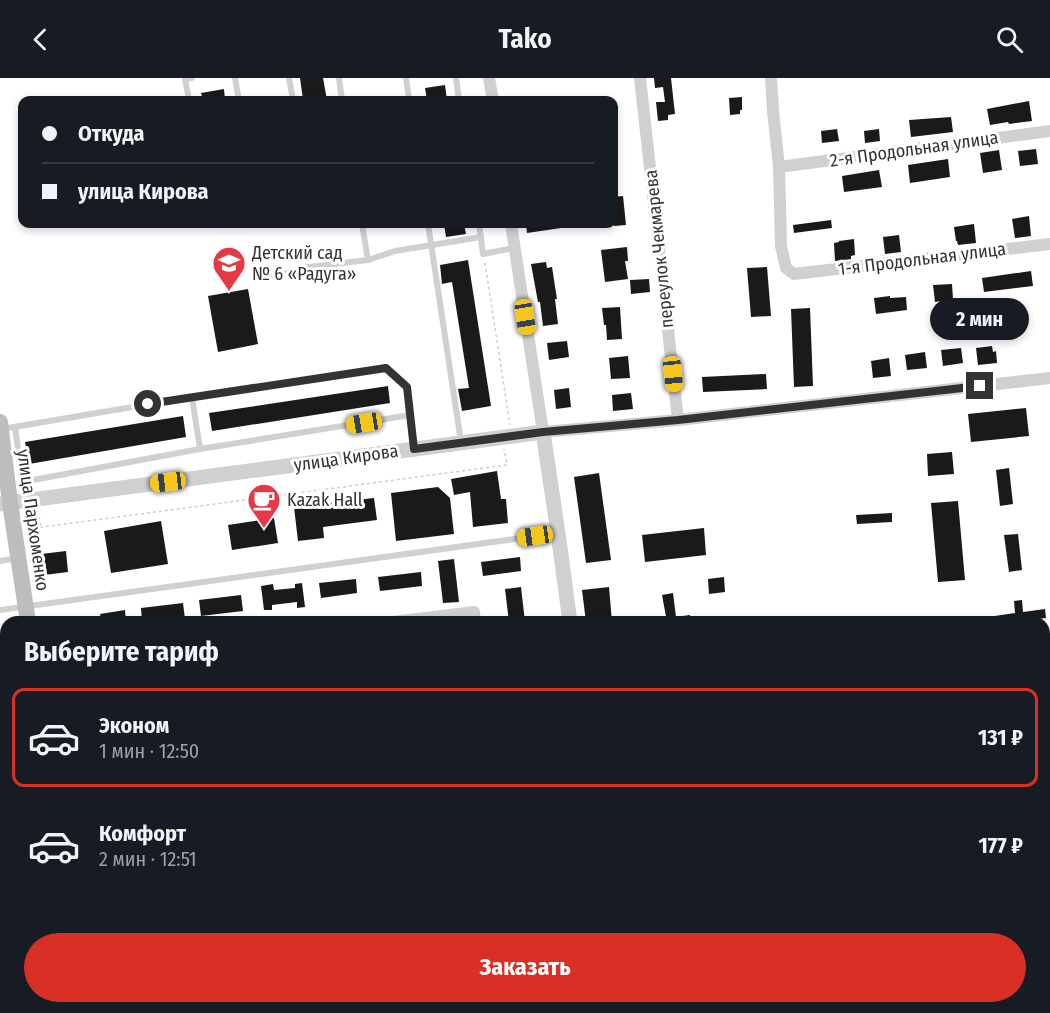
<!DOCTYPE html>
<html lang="ru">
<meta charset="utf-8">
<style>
:root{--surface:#171b24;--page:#242831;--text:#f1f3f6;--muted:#9ea1a6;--line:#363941;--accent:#d93025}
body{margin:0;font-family:"Fira Sans Condensed",sans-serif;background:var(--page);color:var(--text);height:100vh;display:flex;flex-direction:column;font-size:22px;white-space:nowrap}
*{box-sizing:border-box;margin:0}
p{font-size:20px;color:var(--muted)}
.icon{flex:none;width:33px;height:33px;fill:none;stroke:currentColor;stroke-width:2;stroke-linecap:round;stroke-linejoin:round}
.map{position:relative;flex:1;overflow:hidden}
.sheet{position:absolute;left:0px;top:538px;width:1050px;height:398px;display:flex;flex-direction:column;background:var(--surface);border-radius:18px 18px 0 0;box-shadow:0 3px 9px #0003}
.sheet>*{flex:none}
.guide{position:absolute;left:18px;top:18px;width:600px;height:132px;border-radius:12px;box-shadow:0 3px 9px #0003;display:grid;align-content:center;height:132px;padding:0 24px;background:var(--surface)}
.end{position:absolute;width:27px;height:27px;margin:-14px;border:8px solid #333;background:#fff;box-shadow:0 0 0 3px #fff}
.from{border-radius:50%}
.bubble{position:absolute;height:42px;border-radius:21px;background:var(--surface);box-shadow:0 3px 9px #0003;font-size:20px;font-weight:700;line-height:42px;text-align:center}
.car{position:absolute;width:18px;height:36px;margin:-18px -9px;border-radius:8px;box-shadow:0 0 4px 2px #0007;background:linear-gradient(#f5c518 24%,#345 0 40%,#f5c518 0 76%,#345 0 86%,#f5c518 0)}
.guide b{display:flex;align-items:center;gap:21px;height:57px;font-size:22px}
.guide b+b{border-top:2px solid var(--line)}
.guide i{width:15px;height:15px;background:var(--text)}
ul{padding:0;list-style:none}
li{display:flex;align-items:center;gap:18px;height:99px;margin:0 12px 9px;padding:0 12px;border:3px solid transparent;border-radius:12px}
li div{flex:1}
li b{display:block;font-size:22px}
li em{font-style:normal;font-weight:700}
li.current{border-color:var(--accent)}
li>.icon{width:54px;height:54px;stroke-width:1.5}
h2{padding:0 24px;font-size:27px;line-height:72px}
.button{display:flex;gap:12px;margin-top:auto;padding:12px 24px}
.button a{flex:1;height:69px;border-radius:36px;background:var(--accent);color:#fff;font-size:24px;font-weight:700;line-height:69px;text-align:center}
header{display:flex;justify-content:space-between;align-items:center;height:78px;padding:0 24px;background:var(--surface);font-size:27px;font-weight:700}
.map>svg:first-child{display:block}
.green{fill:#e6ecdf}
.building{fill:#1a1a1a}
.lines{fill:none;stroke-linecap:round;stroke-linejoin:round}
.path{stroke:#cdcdcd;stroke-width:1.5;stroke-dasharray:3 3;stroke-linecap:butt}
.service{stroke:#d0d0d0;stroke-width:6}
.minor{stroke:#d0d0d0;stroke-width:12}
.tertiary{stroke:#d0d0d0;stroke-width:15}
.secondary{stroke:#bdbdbd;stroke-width:16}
.route{stroke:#333;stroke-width:8}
.labels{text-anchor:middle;stroke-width:6;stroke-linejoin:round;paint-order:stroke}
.street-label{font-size:18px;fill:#333;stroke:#fff}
.poi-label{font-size:18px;fill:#333;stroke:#fff;text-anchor:start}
</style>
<header><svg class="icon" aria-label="back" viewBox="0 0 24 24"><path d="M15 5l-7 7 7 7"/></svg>Tako<svg class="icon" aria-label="search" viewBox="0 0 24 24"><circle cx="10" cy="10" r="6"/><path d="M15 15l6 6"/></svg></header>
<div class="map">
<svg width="1050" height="935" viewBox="0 0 1050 935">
<rect width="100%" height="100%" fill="#fff"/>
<polygon class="green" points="892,930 1018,930 1018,935 893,935"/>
<g class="building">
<polygon points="300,0 323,0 327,22 303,22"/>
<polygon points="654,0 671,0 675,36 668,37 668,42 658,43 656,24 665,24 663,9 655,10"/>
<polygon points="445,7 447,22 427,22 425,10"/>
<polygon points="224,11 225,22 203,22 201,15"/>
<polygon points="742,19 742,32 740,32 740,36 730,37 729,20"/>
<polygon points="1029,23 1032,43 1009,46 1008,44 990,47 987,31"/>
<polygon points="951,39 953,54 911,59 909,42"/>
<polygon points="837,51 839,63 822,65 821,53"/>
<polygon points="879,51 880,63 865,65 864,53"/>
<polygon points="1036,71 1038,86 1020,88 1018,73"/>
<polygon points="999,72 1002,92 983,95 980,75"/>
<polygon points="948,81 950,99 910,105 908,87"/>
<polygon points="879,92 882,109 844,114 842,98"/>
<polygon points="623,118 626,147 614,148 614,119"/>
<polygon points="1029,138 1031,158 1015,160 1012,141"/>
<polygon points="831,142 832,150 794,155 793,147"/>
<polygon points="444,146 464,146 466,156 446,159"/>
<polygon points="526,146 560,146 561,150 527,155"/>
<polygon points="974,146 976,165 958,167 957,163 956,163 954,149"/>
<polygon points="899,157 901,174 885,176 883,159"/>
<polygon points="854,161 855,177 851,178 851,181 835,183 834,165 839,164 839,163"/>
<polygon points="627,169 628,183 625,183 628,201 605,204 601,172"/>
<polygon points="468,182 491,328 462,333 458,311 469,310 452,204 442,206 440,187"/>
<polygon points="546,184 547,190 552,189 557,221 555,221 558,246 543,248 540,224 538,224 531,186"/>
<polygon points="767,189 771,238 751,239 747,190"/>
<polygon points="1031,193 1033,208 984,214 982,200"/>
<polygon points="649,201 650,214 631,216 630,202"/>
<polygon points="952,206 953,221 935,224 933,207"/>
<polygon points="248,211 258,266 218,274 208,218"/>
<polygon points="890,218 890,220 906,219 907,232 876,236 874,220"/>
<polygon points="620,229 622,261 607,262 606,247 604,247 602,230"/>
<polygon points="810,230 813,308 794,309 791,231"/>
<polygon points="567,263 569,279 549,282 547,265"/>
<polygon points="992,268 993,274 996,273 997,285 978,287 976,270"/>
<polygon points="961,270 963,285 943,288 941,272"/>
<polygon points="925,274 927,290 907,292 905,277"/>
<polygon points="628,278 630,300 611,301 609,280"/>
<polygon points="889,280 891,298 873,300 871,283"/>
<polygon points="766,296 767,311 703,314 702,299"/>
<polygon points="388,308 390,325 212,353 209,335"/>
<polygon points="569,310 571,329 556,331 554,312"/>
<polygon points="631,315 633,331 613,333 612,317"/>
<polygon points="1026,330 1029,358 971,364 968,336"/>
<polygon points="183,338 186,359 29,386 25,364"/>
<polygon points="952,374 954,396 928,398 927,376"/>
<polygon points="1009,390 1013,426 1000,428 996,392"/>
<polygon points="497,393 501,421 506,421 508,445 473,449 470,414 454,417 451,401"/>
<polygon points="599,395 611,482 586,485 574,399"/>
<polygon points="438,409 450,420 454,456 396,463 391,415"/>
<polygon points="374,420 377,442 323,449 324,460 298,463 294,429"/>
<polygon points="958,423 965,502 938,504 931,425"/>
<polygon points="892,435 892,444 857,446 856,437"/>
<polygon points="274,440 278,465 232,472 228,447"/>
<polygon points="161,443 168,486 111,495 104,453"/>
<polygon points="704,450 706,477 645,484 642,457"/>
<polygon points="1018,456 1022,492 1009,494 1004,457"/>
<polygon points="66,473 68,494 44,497 41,476"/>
<polygon points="520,479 521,493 483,498 481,484"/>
<polygon points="454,481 459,524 443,525 438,483"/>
<polygon points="421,494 422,508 380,513 378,499"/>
<polygon points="724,499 725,514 709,516 708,501"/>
<polygon points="356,501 357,515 321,520 319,505"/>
<polygon points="302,505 305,529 297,530 297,524 272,527 272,532 264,532 261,508 273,506 274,512 295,510 295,506"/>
<polygon points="521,509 525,544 509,544 505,511"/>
<polygon points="609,509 612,544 586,544 582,512"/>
<polygon points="673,515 676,539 690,537 691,544 667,544 662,517"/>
<polygon points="241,517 243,533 201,538 199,522"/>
<polygon points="1022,522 1023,534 1045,531 1046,540 1008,544 981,544 981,540 1015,535 1014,523"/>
<polygon points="183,525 185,541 142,544 141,530"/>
<polygon points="125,532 126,544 102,544 100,536"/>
</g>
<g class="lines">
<g class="path">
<polyline points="485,185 510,347"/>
<polyline points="38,433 41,449"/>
<polyline points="28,451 507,387 504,371"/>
</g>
<g class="service">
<polyline points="235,0 239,22"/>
<polyline points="289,0 293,22"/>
<polyline points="339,0 342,22"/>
<polyline points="406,0 409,22"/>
<polyline points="456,0 459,22"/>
<polyline points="189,22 185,1 192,0"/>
<polyline points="362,146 368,182 395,173 481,159"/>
<polyline points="428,146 461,364"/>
<polyline points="479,146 483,176 514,170"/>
<polyline points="256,200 288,195 301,190 368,182"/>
<polyline points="192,319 200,371 410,337"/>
<polyline points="15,349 21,394 24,400 33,402 200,371"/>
<polyline points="2,351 192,319 386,290 407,309 414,370"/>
<polyline points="0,483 17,480"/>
<polyline points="0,532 558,455"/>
<polyline points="769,935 786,933"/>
</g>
<g class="minor">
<polyline points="489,0 493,22"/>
<polyline points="640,0 678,342"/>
<polyline points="771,0 773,33 779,89 781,168 786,190 794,196 1050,166"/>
<polyline points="779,89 1050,53"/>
<polyline points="511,146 543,354 678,342 1050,300"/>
<polyline points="393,544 474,534 475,544"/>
<polyline points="1044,882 1050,881"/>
<polyline points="1025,930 1025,935"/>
<polyline points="354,935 390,930"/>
</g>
<g class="tertiary">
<polyline points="0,426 543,354 558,455 570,544"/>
<polyline points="618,930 618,935"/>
</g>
<g class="secondary">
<polyline points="0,344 10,425 28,544"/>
<polyline points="80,930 81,935"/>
</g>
</g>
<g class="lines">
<polyline class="route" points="148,326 386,290 407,309 414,371 543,354 678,342 980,308"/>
</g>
<defs>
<symbol id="school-pin" viewBox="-11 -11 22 30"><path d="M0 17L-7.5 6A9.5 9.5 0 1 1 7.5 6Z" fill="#e63946" stroke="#fff"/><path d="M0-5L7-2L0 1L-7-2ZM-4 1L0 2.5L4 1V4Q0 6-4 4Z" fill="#fff"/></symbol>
<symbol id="cafe-pin" viewBox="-11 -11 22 30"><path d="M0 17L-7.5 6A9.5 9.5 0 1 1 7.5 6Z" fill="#e63946" stroke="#fff"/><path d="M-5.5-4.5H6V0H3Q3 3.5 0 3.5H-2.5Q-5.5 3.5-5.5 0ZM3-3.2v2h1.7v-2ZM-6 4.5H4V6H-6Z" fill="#fff"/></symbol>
</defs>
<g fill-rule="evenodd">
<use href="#school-pin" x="210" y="166" width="38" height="52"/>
<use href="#cafe-pin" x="245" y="403" width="38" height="52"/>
</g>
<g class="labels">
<g class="street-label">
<text transform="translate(914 71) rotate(-8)" y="6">2-я Продольная улица</text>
<text transform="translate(659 171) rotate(-96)" y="6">переулок Чекмарева</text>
<text transform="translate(922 181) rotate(-7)" y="6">1-я Продольная улица</text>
<text transform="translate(346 380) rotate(-8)" y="6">улица Кирова</text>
<text transform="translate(33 442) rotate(82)" y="6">улица Пархоменко</text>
</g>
<g class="poi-label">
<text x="252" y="181">Детский сад<tspan x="252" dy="21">№ 6 «Радуга»</tspan></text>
<text x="287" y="428">Kazak Hall</text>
</g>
</g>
</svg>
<i class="end from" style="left:148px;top:326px"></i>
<i class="end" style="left:980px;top:308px"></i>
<div class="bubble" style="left:930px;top:220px;width:99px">2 мин</div>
<i class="car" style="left:525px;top:239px;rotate:171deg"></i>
<i class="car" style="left:673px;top:296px;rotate:174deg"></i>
<i class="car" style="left:364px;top:345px;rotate:261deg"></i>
<i class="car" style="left:168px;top:404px;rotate:263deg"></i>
<i class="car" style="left:535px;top:458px;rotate:262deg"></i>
<div class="guide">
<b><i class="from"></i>Откуда</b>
<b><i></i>улица Кирова</b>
</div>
<section class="sheet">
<h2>Выберите тариф</h2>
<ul>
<li class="current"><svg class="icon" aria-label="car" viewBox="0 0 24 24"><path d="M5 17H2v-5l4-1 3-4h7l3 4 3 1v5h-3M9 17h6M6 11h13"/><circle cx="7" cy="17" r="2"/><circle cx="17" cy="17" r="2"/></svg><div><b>Эконом</b><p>1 мин · 12:50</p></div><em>131 ₽</em></li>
<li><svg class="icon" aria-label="car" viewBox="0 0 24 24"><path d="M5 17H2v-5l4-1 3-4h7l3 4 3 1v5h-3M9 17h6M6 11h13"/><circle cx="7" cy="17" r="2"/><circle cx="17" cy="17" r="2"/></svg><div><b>Комфорт</b><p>2 мин · 12:51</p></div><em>177 ₽</em></li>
</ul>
<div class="button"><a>Заказать</a></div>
</section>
</div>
